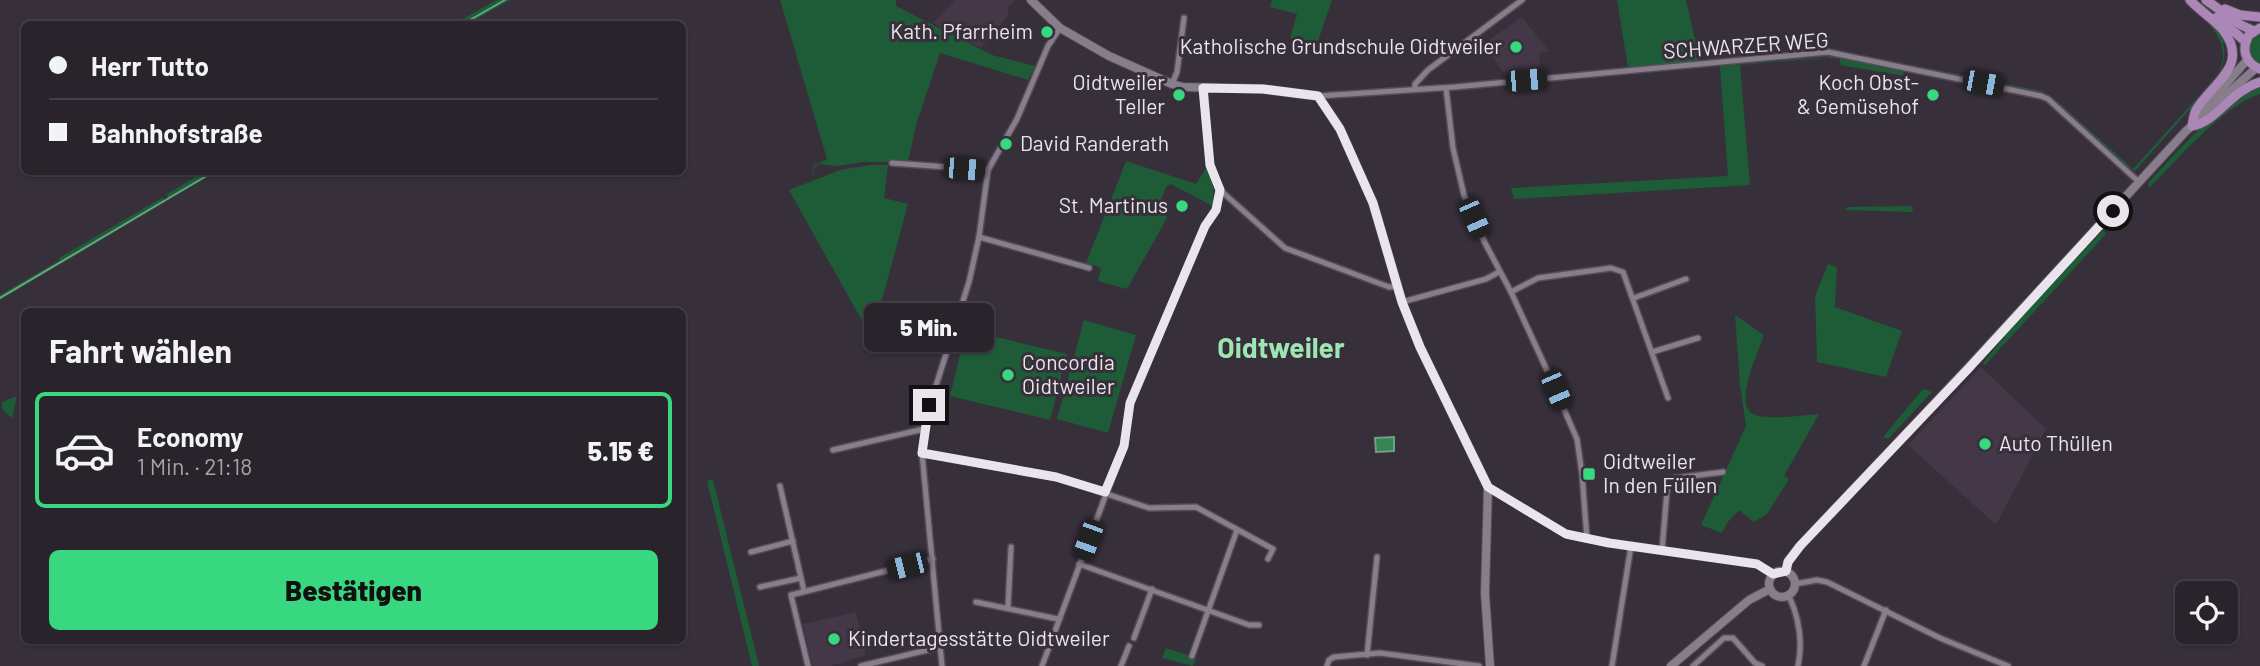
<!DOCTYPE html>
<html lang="de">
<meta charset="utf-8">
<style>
:root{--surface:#29232c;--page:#352f38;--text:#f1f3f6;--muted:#a5a4a9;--line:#454048;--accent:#38d880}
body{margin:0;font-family:Barlow,sans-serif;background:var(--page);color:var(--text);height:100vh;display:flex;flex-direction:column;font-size:26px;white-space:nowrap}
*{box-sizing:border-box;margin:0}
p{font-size:23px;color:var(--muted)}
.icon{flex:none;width:38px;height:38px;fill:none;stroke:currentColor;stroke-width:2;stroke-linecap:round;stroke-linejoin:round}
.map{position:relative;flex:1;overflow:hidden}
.details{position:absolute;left:21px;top:308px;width:665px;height:336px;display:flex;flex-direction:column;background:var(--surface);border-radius:10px;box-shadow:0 2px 5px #0004,0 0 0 2px var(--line)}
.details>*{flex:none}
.guide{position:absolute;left:21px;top:21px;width:665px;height:154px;border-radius:10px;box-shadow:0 2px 5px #0004,0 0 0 2px var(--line);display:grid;align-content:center;height:154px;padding:0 28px;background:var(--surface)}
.buttons{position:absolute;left:2175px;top:581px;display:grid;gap:14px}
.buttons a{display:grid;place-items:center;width:63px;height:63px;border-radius:10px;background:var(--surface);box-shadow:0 2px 5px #0004,0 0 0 2px var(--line);font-size:35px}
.end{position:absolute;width:32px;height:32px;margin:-16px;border:9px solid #eae4ec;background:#111;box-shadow:0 0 0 4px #111}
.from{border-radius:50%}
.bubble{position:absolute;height:49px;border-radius:10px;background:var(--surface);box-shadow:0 2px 5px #0004,0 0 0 2px var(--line);font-size:23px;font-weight:800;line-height:49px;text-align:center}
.car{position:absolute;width:21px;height:42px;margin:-21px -10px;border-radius:9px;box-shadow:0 0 5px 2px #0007;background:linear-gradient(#222 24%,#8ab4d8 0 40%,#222 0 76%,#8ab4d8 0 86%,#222 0)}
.guide b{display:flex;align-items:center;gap:24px;height:66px;font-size:26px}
.guide b+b{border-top:2px solid var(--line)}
.guide i{width:18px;height:18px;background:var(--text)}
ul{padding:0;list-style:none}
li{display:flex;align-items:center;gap:21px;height:116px;margin:0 14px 10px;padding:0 14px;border:4px solid transparent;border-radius:10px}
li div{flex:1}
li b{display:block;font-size:26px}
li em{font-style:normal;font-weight:800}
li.on{border-color:var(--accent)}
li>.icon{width:63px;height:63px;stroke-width:1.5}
h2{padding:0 28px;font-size:32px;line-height:84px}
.action{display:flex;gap:14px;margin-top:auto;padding:14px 28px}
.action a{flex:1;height:80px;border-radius:10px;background:var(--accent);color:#111;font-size:28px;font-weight:800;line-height:80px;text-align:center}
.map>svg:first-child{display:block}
.built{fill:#433748}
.green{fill:#1d5c37}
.water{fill:#368454;stroke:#6ca182;stroke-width:2}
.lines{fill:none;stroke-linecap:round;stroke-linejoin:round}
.stream{stroke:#6ca182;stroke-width:2}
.street-casing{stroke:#544c56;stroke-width:8}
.secondary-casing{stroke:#544c56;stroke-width:10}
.primary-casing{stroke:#544c56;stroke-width:11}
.street{stroke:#877d8b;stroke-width:5}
.secondary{stroke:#877d8b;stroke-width:8}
.primary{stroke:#aa87b6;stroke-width:9}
.route{stroke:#eae4ec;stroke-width:9}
.poi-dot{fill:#38d880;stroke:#372f3a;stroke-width:2.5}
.labels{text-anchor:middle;stroke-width:6;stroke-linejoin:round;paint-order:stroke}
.poi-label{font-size:21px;fill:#eae4ec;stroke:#372f3a;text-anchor:end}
.street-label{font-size:21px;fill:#eae4ec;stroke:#372f3a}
.district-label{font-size:28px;font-weight:bold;fill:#9de5b3;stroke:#372f3a}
</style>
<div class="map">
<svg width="2260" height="666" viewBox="0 0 2260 666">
<rect width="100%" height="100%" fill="#372f3a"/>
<g class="built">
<polygon points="955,0 1015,0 1008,8 1008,16 981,48 933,23"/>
<polygon points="1522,17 1549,51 1539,53 1541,73 1505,76 1484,43"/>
<polygon points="1981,367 2046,429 1996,525 1908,445"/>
<polygon points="856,612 866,655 831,666 813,666 803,624"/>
</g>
<g class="green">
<polygon points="496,0 510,0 468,24 454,24"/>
<polygon points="780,0 896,0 896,6 992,55 1035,66 1028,80 940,53 916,125 908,162 863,162 838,166 819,164 814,168 812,178 813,166 827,159"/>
<polygon points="1272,0 1332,0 1316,47 1290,38 1297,14 1270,7"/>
<polygon points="1617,0 1686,0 1700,61 1628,68"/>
<path d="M 2183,0 L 2189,0 L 2219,29 L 2225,39 L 2223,42 C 2226,56 2224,68 2215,81 L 2135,171 L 2125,165 L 2059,105 L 2043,93 L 1898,62 L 2041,91 L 2058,102 L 2133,169 L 2216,77 C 2237,45 2206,19 2183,0 Z"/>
<polygon points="2260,32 2260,63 2252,58 2249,46 2254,35"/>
<polygon points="1831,57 1903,70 1904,76 1840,65 1840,59 1828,58 1740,65 1750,185 1514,199 1511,188 1728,176 1720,66"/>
<path d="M 2260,85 L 2260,94 C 2223,106 2177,160 2149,188 L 2148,183 C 2184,144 2213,111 2260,85 Z"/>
<polygon points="1126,161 1196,184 1207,166 1214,190 1212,206 1171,184 1166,187 1160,202 1167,218 1127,289 1098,281 1101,268 1086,263"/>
<polygon points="870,165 888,165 884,198 908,204 871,341 865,326 789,190 840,170"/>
<polygon points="204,172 217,172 168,200 167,194"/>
<polygon points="163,197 165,202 0,300 0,295 60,260 59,258"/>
<polygon points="1912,206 1913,212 1845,210 1847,207"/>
<polygon points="2103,230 2106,234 1985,365 1983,363 2017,321"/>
<polygon points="1828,264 1837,267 1835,307 1902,331 1886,377 1817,362 1815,296"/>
<path d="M 1735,315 L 1764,335 C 1759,350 1736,399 1750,412 C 1761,422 1804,415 1819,414 L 1784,476 L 1789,479 L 1767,514 L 1754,522 L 1739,510 L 1727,523 L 1722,533 L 1701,525 L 1746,426 L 1740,385 Z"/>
<polygon points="1084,320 1136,335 1108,433 1057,419"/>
<polygon points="966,330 1067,354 1050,420 950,396"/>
<polygon points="1923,389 1932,392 1888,439 1883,437"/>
<path d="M 17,396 L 12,418 C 6,413 0,410 2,402 Z"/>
<polygon points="713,479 714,484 759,666 752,666 707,481"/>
<polygon points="1166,648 1196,658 1193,666 1162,658"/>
</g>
<polygon class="water" points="1394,437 1394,451 1376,452 1375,438"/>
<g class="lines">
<g class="stream">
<polyline points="463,24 505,0"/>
<polyline points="0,298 213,172"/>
</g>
<defs>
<g id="street">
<polyline points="1172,84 1177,72 1184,18"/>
<polyline points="1204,88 1210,165 1220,190 1285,248 1389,287 1398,286"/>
<polyline points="1446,88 1453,148 1464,195 1484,241 1511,292 1545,366 1577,439 1582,474 1587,539"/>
<polyline points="1415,89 1415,84 1428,70 1522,0"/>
<polyline points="1318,96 1455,87 1828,52 2041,96 2048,99 2139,182"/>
<polyline points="892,163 988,170"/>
<polyline points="979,237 1089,268"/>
<polyline points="1511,292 1538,278 1611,268 1623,272 1668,398"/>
<polyline points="1634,298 1686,279"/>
<polyline points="1402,302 1486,279 1499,272"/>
<polyline points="1652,352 1698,338"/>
<polyline points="833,450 924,429"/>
<polyline points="922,453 1056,477 1149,508 1196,507 1273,549 1268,559"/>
<polyline points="780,486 804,591"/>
<polyline points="1488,487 1566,534 1587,539 1757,564 1773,574"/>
<polyline points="1662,550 1668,479 1723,472"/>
<polyline points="751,552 793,541"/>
<polyline points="1079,564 1249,625 1259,625"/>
<polyline points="1795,584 1817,580 1827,582 1940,638 2008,666"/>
<polyline points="760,587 801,578"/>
<path d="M 1789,596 C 1799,618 1803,642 1798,666"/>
<polyline points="976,602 1058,619"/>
<polyline points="1008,607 1011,547"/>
<polyline points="1134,638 1152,589"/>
<polyline points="1367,655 1377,557"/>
<polyline points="1192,656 1237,530"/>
<polyline points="808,666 791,595 933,559"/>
<polyline points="861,666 940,647"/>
<polyline points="942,666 922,453 926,417 969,282 979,237 988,170 1017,119 1048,46 1060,28"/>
<polyline points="1042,666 1124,446 1130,403 1205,226 1216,210 1220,190"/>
<polyline points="1121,666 1129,646"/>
<polyline points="1327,666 1329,660 1334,657 1380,653 1479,666"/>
<polyline points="1612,666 1631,546"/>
<polyline points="1693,666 1724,638 1733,638 1755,663 1762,666"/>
<polyline points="1864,666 1886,610"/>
</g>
<g id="secondary">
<polyline points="1031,0 1060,28 1109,56 1172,84 1183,87 1263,89 1318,96 1340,129 1373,203 1402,302 1420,347 1488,487 1485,593 1490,666"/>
<polyline points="2194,121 2247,60"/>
<circle cx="1782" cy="584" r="13"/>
<polyline points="1786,571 1788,561 1800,546 1967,369 2186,131 2256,68"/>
<polyline points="1671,666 1749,600 1770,589"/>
</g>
<g id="primary">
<path d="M 2190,0 C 2200,11 2214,19 2223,30 C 2251,66 2211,84 2196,110 C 2194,114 2193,121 2192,126 C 2217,122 2230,91 2260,82"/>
<polyline points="2206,0 2241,25 2254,31"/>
<polyline points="2225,9 2240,15 2260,17"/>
<polyline points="2217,17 2246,42"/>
<path d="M 2260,28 L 2249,35 C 2241,49 2245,63 2260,69"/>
</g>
</defs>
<use href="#street" class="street-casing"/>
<use href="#secondary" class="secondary-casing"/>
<use href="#primary" class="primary-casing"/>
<use href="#street" class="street"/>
<use href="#secondary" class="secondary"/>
<use href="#primary" class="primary"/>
</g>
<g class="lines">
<polyline class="route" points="929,405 922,453 1056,477 1105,492 1124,446 1130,403 1205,226 1216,210 1220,190 1210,165 1203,88 1263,89 1318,96 1340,129 1373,203 1402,302 1420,347 1488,487 1566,534 1609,543 1757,564 1773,574 1786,571 1788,562 1800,546 1968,369 2113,211"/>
</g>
<g class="poi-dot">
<circle cx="1047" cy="32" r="7"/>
<circle cx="1516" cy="47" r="7"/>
<circle cx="1179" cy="95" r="7"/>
<circle cx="1933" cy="95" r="7"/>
<circle cx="1006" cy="144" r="7"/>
<circle cx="1182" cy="206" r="7"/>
<circle cx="1008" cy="375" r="7"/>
<circle cx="1985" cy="444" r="7"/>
<rect x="1582" y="467" width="14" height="14" rx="3.5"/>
<circle cx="834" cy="639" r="7"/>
</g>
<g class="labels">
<g class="poi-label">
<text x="1033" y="39">Kath. Pfarrheim</text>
<text x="1502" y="54">Katholische Grundschule Oidtweiler</text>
<text x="1165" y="90">Oidtweiler<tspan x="1165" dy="24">Teller</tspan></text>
<text x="1919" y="90">Koch Obst-<tspan x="1919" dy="24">&amp; Gemüsehof</tspan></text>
<text x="1020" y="151" text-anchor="start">David Randerath</text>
<text x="1168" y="213">St. Martinus</text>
<text x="1022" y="370" text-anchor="start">Concordia<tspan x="1022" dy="24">Oidtweiler</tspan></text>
<text x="1999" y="451" text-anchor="start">Auto Thüllen</text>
<text x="1603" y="469" text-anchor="start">Oidtweiler<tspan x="1603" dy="24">In den Füllen</tspan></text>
<text x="848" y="646" text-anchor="start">Kindertagesstätte Oidtweiler</text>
</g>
<g class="street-label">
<text transform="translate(1746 46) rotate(-4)" y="7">SCHWARZER WEG</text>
</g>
<g class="district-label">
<text x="1281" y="358">Oidtweiler</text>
</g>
</g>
</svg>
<div class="buttons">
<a><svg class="icon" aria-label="locate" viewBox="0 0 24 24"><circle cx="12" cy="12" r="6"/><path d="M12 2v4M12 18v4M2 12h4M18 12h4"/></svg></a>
</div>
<i class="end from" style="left:2113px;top:211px"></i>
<i class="end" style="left:929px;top:405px"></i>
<div class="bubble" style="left:864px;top:303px;width:130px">5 Min.</div>
<i class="car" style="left:1526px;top:80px;rotate:85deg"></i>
<i class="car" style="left:1983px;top:83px;rotate:101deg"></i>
<i class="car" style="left:964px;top:169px;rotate:95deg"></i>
<i class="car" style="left:1474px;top:218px;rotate:156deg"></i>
<i class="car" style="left:1556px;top:390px;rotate:157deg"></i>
<i class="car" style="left:1088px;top:540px;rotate:200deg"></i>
<i class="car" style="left:907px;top:566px;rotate:256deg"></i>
<div class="guide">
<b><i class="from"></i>Herr Tutto</b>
<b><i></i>Bahnhofstraße</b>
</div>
<section class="details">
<h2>Fahrt wählen</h2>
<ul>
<li class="on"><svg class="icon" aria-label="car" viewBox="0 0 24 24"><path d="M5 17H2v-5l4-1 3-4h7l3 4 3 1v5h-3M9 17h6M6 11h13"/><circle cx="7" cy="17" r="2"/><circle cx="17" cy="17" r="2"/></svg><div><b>Economy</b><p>1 Min. · 21:18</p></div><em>5.15 €</em></li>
</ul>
<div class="action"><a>Bestätigen</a></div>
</section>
</div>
